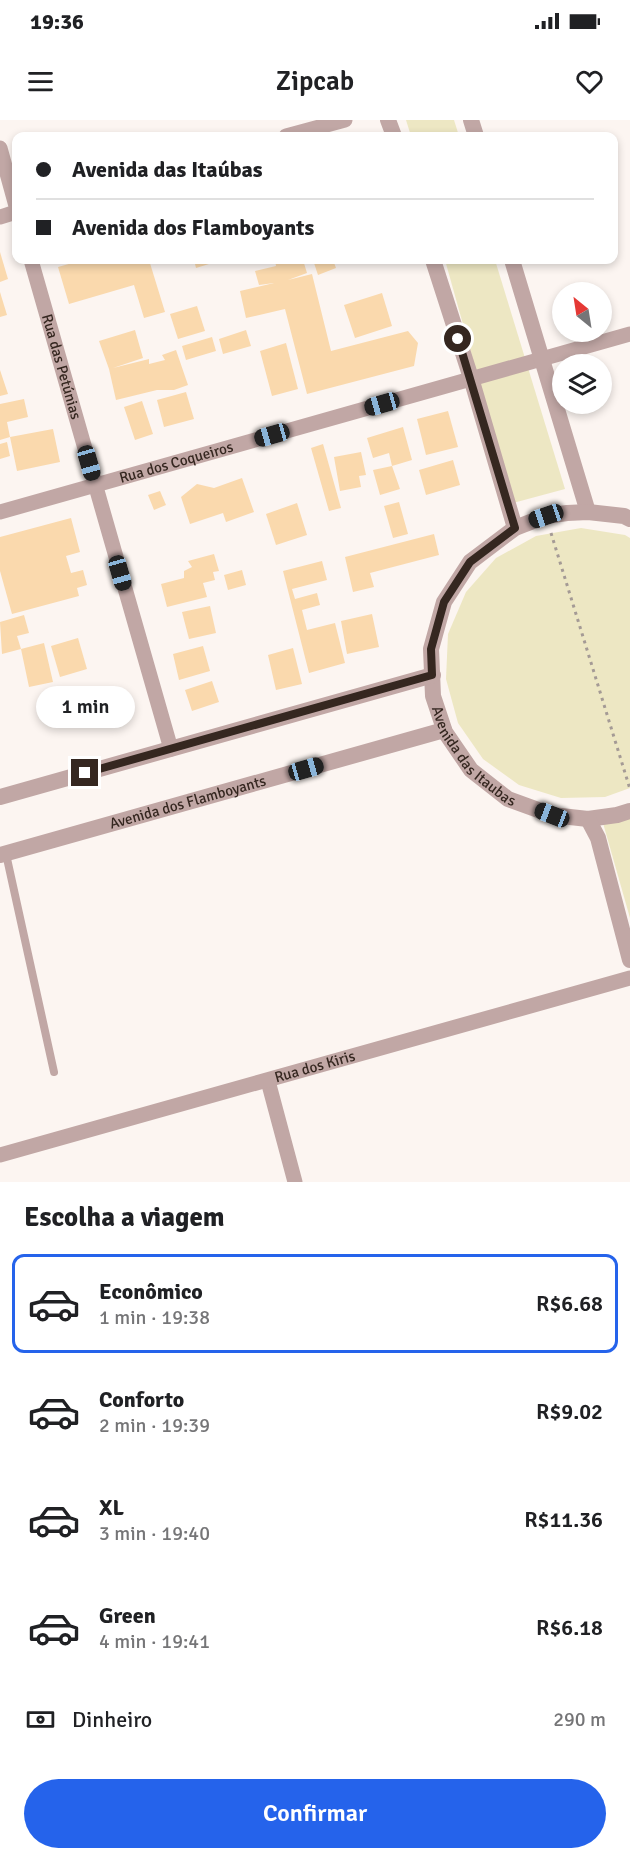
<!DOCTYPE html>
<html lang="pt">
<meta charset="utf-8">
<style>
:root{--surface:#fff;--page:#f2f2f2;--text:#202124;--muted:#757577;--line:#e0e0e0;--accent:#2563eb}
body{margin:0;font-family:Signika,sans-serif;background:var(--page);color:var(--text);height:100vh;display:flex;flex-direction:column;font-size:22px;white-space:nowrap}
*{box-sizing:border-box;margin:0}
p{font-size:20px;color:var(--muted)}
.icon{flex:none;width:33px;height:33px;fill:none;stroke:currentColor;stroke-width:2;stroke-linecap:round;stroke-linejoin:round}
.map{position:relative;height:1062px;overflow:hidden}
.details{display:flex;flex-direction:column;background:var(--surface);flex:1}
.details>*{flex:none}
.top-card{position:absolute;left:12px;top:12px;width:606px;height:132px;border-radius:12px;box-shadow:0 3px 9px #0003;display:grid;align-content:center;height:132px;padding:0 24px;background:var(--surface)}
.needle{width:39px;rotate:330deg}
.fabs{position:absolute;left:552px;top:162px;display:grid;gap:12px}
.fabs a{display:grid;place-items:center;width:60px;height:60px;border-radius:50%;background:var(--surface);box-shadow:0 3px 9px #0003;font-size:30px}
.end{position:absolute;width:27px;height:27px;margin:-14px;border:8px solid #352720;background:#fff;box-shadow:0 0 0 3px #fff}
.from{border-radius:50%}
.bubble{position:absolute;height:42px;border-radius:21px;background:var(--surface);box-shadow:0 3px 9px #0003;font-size:20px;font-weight:600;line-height:42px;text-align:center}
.car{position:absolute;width:18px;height:36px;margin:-18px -9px;border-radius:8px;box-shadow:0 0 4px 2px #0007;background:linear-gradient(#222 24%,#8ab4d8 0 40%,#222 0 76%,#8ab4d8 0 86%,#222 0)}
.top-card b{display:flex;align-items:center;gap:21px;height:57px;font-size:22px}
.top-card b+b{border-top:2px solid var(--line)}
.top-card i{width:15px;height:15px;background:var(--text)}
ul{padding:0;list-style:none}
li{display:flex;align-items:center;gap:18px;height:99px;margin:0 12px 9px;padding:0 12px;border:3px solid transparent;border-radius:12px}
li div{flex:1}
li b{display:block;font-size:22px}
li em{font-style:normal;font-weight:600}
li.active{border-color:var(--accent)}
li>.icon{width:54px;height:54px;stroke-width:1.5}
h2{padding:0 24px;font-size:27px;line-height:72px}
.pay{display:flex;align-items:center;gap:15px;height:66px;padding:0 24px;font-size:22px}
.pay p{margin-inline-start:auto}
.primary-button{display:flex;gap:12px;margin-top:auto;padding:12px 24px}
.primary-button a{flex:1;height:69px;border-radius:36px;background:var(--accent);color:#fff;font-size:24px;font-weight:600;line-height:69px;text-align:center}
.status{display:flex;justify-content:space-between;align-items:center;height:42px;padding:0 30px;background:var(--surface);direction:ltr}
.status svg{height:16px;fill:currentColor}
header{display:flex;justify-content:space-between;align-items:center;height:78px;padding:0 24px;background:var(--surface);font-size:27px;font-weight:600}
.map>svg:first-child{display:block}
.green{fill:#ede7c3}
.building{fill:#fad9ad}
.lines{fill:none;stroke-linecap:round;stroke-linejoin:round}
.path{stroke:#a49a95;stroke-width:3;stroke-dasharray:3 4.5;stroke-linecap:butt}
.service{stroke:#c1a7a5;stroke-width:8}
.minor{stroke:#c1a7a5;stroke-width:15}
.tertiary{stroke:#c1a7a5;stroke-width:16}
.route{stroke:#352720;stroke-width:8}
.labels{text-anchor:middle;stroke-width:4.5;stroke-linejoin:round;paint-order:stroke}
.street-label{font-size:15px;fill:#352720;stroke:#fcf5f1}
</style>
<div class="status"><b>19:36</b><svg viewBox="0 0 49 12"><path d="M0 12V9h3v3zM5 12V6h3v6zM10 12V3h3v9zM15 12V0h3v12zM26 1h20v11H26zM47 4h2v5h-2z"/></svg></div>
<header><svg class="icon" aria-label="menu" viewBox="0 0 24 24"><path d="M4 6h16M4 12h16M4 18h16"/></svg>Zipcab<svg class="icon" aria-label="heart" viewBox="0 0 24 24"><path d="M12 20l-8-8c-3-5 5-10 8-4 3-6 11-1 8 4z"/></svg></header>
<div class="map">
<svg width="630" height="1062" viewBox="0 0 630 1062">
<rect width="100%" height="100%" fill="#fcf5f1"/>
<g class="green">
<polygon points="406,0 454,0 459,16 411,16"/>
<polygon points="445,140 495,140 565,369 513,383"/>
<polygon points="581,408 625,415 630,418 630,668 605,677 561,678 519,665 483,639 458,603 446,559 448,514 466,472 496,438 536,416"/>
<polygon points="630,695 630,798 603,703"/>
</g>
<g class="building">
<polygon points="0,132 8,159 0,162"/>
<polygon points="83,140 149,140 165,192 144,198 134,165 69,184 58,147"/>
<polygon points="194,140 222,140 196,148"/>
<polygon points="275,140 303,140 307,153 288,160 312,154 331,231 408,211 418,223 414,246 307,274 285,189 246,198 240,171 274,163 259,165 255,151 276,146"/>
<polygon points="313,140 333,140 336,148 318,155"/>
<polygon points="0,172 7,195 0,197"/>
<polygon points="382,173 392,206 355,218 344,185"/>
<polygon points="197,186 205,211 178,219 170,194"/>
<polygon points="135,210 143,238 113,248 149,239 149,244 165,240 162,235 176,230 188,265 174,270 157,270 116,280 109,249 99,221"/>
<polygon points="246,210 251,226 223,234 219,219"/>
<polygon points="212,217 216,231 186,240 182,226"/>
<polygon points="286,223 298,269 272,276 260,231"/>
<polygon points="0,250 8,274 0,276"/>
<polygon points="186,272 194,299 164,307 157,280"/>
<polygon points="24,279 28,297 7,302 10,317 0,320 0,284"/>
<polygon points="142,281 153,314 135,320 124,287"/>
<polygon points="448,291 458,327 426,335 417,299"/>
<polygon points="403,307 412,340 392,346 389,333 373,338 367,318"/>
<polygon points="53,309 60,342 17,351 10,317"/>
<polygon points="7,322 10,336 0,339 0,324"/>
<polygon points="323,324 341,388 329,391 311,328"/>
<polygon points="361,332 366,355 359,356 361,367 340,371 334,337"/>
<polygon points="453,340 460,365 426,375 419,350"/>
<polygon points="392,346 400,369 380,375 373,350"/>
<polygon points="242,358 254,392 226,402 223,393 190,404 181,377 197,364 214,368"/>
<polygon points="160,371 166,385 154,390 148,375"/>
<polygon points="399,382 408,414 393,418 384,386"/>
<polygon points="297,383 307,415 276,425 266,394"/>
<polygon points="71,398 80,432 66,436 71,453 83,450 87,465 77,468 79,476 12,494 0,451 0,417"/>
<polygon points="434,414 439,435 370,453 374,467 353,472 345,437"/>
<polygon points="214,434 219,451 213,452 215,460 203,463 207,477 167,487 161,464 184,458 184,451 192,447 188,441"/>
<polygon points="322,441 327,460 292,469 295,479 317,473 320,485 302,490 307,510 335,503 345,543 309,553 283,451"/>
<polygon points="242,450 246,465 228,470 224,455"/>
<polygon points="210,486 216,513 189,519 182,492"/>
<polygon points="372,494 379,527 347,534 341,501"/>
<polygon points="24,495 29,513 17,516 21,529 44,523 53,562 29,567 21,529 2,534 0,502"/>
<polygon points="78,518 87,549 60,557 51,526"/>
<polygon points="203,526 210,551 179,560 173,534"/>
<polygon points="293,528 302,564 276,570 268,535"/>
<polygon points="212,561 219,582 192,591 185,570"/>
</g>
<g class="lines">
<polyline class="path" points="551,413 630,669"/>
<polyline class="service" points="6,734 54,952"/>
<g class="minor">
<polyline points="286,16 345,0"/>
<polyline points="0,28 16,86"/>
<polyline points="0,97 16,92"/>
<path id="s1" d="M 31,140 L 171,629"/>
<path id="s2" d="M 0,392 L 630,214"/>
<polyline points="268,961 295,1062"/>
<path id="s3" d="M 0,1035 L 630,858"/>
</g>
<g class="tertiary">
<polyline points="388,0 394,16"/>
<polyline points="471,0 476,16"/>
<polyline points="433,140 471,258 515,408"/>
<polyline points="512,140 588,392"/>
<path id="s4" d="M 630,399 L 624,396 L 588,392 L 567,393 L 546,396 L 515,408 L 470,442 L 444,482 L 431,529 L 433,576 L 445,612 L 471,650 L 508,679 L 552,695 L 588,699 L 617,695 L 630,691"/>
<polyline points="0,677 433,555"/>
<polyline points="588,699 598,718 630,840"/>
<path id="s5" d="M 0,735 L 444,610"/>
</g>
</g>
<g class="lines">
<polyline class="route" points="85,653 432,555 431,529 444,482 470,442 515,408 458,219"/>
</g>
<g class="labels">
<g class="street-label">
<text dy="5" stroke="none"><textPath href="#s1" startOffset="111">Rua das Petúnias</textPath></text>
<text dy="5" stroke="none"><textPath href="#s2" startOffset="183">Rua dos Coqueiros</textPath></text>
<text dy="5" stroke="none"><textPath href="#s4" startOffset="393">Avenida das Itaubas</textPath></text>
<text dy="5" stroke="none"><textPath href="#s5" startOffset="195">Avenida dos Flamboyants</textPath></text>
<text dy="5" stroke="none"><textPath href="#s3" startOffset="327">Rua dos Kiris</textPath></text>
</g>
</g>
</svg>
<div class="fabs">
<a><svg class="needle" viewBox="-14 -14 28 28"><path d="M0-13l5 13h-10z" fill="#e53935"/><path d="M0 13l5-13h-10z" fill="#757577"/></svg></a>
<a><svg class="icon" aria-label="layers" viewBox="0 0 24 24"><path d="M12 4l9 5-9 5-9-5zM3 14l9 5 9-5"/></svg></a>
</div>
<i class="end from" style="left:458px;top:219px"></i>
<i class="end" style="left:85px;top:653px"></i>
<div class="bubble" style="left:36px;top:566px;width:99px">1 min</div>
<i class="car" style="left:382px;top:284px;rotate:254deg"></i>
<i class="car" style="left:272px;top:315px;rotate:254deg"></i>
<i class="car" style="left:89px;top:343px;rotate:164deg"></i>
<i class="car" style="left:546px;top:396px;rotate:251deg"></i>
<i class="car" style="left:120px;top:453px;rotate:164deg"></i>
<i class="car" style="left:306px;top:649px;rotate:74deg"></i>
<i class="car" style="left:552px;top:695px;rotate:291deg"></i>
<div class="top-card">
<b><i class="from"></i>Avenida das Itaúbas</b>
<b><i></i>Avenida dos Flamboyants</b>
</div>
</div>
<section class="details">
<h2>Escolha a viagem</h2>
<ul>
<li class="active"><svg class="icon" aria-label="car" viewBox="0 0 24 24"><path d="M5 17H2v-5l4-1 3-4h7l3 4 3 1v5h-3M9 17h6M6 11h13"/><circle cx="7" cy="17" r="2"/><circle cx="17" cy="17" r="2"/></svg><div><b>Econômico</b><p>1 min · 19:38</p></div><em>R$6.68</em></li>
<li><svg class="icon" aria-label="car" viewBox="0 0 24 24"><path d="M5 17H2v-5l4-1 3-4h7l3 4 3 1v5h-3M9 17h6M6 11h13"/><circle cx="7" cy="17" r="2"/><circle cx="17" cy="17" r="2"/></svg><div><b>Conforto</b><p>2 min · 19:39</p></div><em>R$9.02</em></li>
<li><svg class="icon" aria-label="car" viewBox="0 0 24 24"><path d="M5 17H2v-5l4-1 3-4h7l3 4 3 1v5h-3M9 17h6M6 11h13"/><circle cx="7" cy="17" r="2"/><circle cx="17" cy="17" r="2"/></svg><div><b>XL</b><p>3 min · 19:40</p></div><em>R$11.36</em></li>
<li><svg class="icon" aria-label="car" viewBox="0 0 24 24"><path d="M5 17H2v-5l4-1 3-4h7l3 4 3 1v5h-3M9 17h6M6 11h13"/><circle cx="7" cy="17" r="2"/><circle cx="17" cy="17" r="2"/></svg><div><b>Green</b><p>4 min · 19:41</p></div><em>R$6.18</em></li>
</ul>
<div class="pay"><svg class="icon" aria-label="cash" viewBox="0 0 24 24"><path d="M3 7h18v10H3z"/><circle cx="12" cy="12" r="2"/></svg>Dinheiro<p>290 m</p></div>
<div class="primary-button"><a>Confirmar</a></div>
</section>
